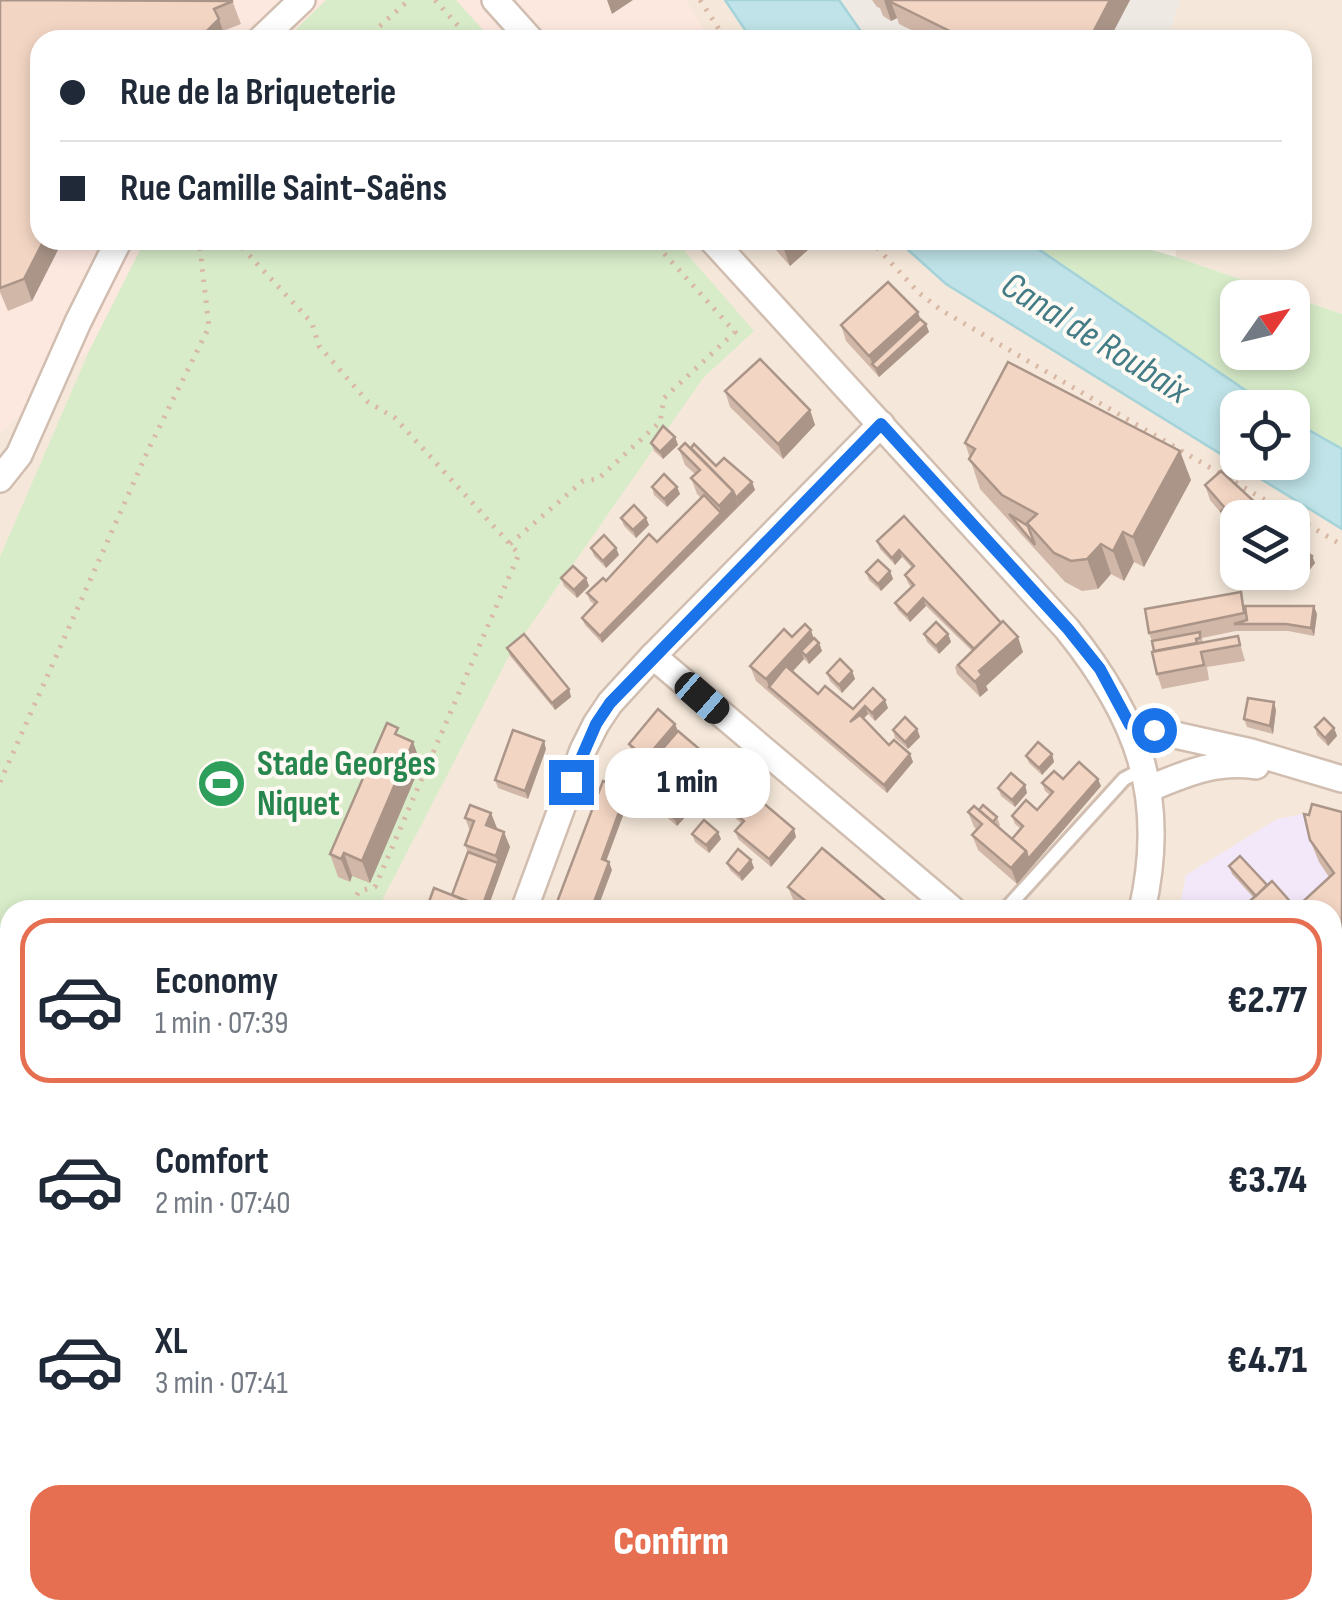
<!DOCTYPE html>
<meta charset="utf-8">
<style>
:root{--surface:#fff;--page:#f6f6f7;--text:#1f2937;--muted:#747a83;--line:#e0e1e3;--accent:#e76f51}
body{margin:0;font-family:"Sofia Sans Condensed",sans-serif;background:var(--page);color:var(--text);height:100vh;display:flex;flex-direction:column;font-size:38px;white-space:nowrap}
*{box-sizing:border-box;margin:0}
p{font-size:32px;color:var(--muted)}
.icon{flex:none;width:55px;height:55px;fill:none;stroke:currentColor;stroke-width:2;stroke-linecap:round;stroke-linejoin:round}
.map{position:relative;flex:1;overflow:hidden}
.details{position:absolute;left:0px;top:900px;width:1342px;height:720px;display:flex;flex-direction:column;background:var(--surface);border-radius:30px 30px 0 0;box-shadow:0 5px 15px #0003}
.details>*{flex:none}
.guide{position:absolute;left:30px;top:30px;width:1282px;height:220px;border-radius:30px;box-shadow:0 5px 15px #0003;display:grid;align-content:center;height:220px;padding:0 30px;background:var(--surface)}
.needle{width:65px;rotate:56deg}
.controls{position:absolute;left:1220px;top:280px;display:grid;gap:20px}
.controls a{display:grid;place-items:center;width:90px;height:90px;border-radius:20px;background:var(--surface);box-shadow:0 5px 15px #0003;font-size:50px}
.end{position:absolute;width:45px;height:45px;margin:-22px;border:12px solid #1a73e8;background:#fff;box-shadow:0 0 0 5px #fff}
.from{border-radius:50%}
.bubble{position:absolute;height:70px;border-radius:30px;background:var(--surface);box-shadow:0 5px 15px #0003;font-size:32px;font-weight:800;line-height:70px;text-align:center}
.car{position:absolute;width:30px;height:60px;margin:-30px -15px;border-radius:12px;box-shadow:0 0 8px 2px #0007;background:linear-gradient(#222 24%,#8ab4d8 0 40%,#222 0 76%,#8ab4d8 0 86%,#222 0)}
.guide b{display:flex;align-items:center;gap:35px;height:95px;font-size:38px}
.guide b+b{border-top:2px solid var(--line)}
.guide i{width:25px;height:25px;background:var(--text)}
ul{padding:18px 0 0;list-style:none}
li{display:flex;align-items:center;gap:30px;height:165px;margin:0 20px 15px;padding:0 10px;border:5px solid transparent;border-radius:30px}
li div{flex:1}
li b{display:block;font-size:38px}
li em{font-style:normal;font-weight:800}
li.on{border-color:var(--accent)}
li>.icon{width:90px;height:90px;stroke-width:1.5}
.cta{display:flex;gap:20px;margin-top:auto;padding:20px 30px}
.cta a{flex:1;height:115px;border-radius:30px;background:var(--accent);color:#fff;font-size:40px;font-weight:800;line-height:115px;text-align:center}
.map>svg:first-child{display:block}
.residential{fill:#f5e8da;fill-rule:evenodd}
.commercial{fill:#fde8e0}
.industrial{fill:#efe9e4}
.education{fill:#f3e8fa}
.green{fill:#d8ecc9;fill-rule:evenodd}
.water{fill:#bfe3e8;stroke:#a5d3da;stroke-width:2.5}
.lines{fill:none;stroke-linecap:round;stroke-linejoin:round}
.lane-casing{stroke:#d1beb0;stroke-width:18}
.street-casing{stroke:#d1beb0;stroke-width:30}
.path{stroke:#d9b8a5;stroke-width:5;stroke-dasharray:2.5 8;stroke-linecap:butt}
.lane{stroke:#fff;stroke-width:12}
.street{stroke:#fff;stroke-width:25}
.wall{fill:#d1b7a8}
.shaded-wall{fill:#aa9588}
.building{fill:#f3d5c3;stroke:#aa9588;stroke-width:2.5}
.route{stroke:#1a73e8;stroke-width:12}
.labels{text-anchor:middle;stroke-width:8;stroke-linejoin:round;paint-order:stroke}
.leisure-label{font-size:35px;font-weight:bold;fill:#27864d;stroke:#fffaf3;text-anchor:start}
.water-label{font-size:38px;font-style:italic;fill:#437c86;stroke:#fffaf3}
</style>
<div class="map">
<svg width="1342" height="1620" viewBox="0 0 1342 1620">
<rect width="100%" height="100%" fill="#fdf6ec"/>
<g class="residential">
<path d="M 0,0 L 725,0 L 752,40 L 40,40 L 40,240 L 897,240 L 946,284 L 1342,529 L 1342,1620 L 0,1620 ZM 1238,518 L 1292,518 L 1292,572 L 1238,572 ZM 10,910 L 1332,910 L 1332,1610 L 10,1610 Z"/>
<polygon points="1180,0 1342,0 1342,314 1176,257 1175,240 1302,240 1302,40 1167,40"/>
</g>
<g class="commercial">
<polygon points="0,0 326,0 285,40 40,40 40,240 145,240 90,349 0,434"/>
<polygon points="456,0 686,0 705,33 697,40 492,40"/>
</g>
<polygon class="industrial" points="839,0 1180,0 1167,40 867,40"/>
<polygon class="education" points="1329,809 1342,812 1342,1385 1332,1379 1332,910 1179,910 1186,875 1277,819"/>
<g class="green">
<polygon points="326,0 456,0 492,40 285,40"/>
<polygon points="145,240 675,240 754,331 703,378 509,656 377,910 10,910 10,1215 0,1196 0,557 90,349"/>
<path d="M 1025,240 L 1117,240 L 1176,257 L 1342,314 L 1342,449 L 1293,421 L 1292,408 L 1270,407 ZM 1238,298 L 1292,298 L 1292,352 L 1238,352 Z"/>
<polygon points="943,1610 1205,1610 1194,1620 940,1620"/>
</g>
<g class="water">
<polygon points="725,0 839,0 867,40 752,40"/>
<polygon points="897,240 1025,240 1270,407 1238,408 1238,462 1292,462 1293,421 1342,449 1342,529 946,284"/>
</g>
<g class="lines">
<defs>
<g id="lane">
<polyline points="1005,910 1124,779 1143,769"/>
<polyline points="238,1620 256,1610"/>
</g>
<g id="street">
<polyline points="495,0 531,40"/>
<polyline points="260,40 302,0"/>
<path d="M 712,240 L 1067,629 C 1138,717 1168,797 1142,910"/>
<polyline points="881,424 653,656 953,910"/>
<polyline points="0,479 19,455 78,322 119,240"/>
<polyline points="1130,725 1251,752 1342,779"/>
<path d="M 1148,789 C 1185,774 1215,760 1256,766"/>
<polyline points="524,910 583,750 596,724 610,703 653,656"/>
<polyline points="1332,1412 1342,1420"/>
<polyline points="877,1620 881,1610"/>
</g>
</defs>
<use href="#lane" class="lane-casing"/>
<use href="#street" class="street-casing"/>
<g class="path">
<polyline points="435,0 471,40"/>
<polyline points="700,0 726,40"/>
<polyline points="364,40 409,0"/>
<polyline points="235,240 312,323 319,346 368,402 395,418 519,554 375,887 359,891 349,910"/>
<polyline points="870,240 919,293 941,310 1342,545"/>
<polyline points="510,544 583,481 598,479 660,422 664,398 735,332 652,240"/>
<polyline points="0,782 150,446 209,327 199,240"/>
<polyline points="0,1069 10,1086"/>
<polyline points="0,1204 10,1197"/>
<polyline points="1042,1610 1069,1620"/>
<polyline points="1254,1610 1281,1620"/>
<polyline points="1157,1620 1161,1610"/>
</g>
<use href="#lane" class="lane"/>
<use href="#street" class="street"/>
</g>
<g class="wall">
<polygon points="0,0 232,0 241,24 223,31 226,40 40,40 40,240 63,240 32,301 8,311 0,292"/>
<polygon points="872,0 1130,0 1109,40 931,40 899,24 897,18 891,21 883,16 880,8 877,7"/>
<polygon points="767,240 819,240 790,266"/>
<polygon points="920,320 926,324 929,332 879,377 846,341 841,325"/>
<polygon points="725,391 810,410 815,425 783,459 730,407"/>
<polygon points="675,437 678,445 663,459 654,451 651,443"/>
<polygon points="965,443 1191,480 1144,567 1134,562 1124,581 1111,574 1098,589 1082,591 1065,582 980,489"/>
<polygon points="691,448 716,466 752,482 755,490 602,643 585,625 582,618 595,605 590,601 587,593 657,542 701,498 697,494 691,478 695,474 685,465 679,449"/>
<polygon points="1205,485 1238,518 1238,541 1229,531 1221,513 1210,500"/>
<polygon points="652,487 677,487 680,494 667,507 654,495"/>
<polygon points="904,516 1023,652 986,686 988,690 980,697 957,674 955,667 972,651 926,606 910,622 898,610 895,603 911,587 908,583 905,575 912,568 902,557 895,565 880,549 877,541"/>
<polygon points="621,518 646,518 649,525 636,538 624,526"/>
<polygon points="1292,536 1298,541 1301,549 1312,556 1315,563 1301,581 1281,572 1292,572"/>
<polygon points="591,548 616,548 619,555 606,568 594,556"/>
<polygon points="890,571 893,579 881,591 869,580 866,572"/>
<polygon points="561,578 586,578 589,586 577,598 564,586"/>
<polygon points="1246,606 1317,614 1314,636 1288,631 1236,631 1202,638 1203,642 1238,636 1245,661 1207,667 1209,680 1162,689 1157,674 1152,641 1149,633"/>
<polygon points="924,634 948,634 951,642 939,654 927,642"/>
<polygon points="814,638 819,643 822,651 809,664 804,659 792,672 818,694 853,709 873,688 888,708 875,721 868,714 863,719 889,745 910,754 913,762 887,793 756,681 750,666"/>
<polygon points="507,648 569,689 571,697 555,710 510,656"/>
<polygon points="852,671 855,679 842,693 830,681 827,673"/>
<polygon points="1276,710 1273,734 1247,727 1244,719"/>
<polygon points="675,724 678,731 796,837 771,867 738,839 735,831 742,824 714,800 705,811 697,804 694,797 701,789 690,780 681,790 655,769 651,773 634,759 629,744"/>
<polygon points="1315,727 1334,728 1337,736 1328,746 1317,735"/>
<polygon points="917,729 920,737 908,749 895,738 893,730"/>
<polygon points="401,737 421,764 370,883 352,876 350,882 338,877 330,854"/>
<polygon points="546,749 528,799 498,788 495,780"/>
<polygon points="1052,754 1054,762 1042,775 1029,763 1026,756"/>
<polygon points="627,778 654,784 643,797 629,786"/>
<polygon points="1063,779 1101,786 1017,884 978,850 972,835 977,830 974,827 968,812 979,810 997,817 1000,825 998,827 1012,839 1021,829 1015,824 1012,816 1037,810 1050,795 1045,791 1042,783"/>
<polygon points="1025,785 1027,793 1015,807 1001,796 998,788"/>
<polygon points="661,807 689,813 677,826 664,815"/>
<polygon points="1342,812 1342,1258 1332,1248 1332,910 1240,910 1254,898 1232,874 1229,866 1267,885 1296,908 1329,877 1319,862 1310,840 1309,815"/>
<polygon points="465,818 497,828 510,847 487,910 426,910 452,895 468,852 465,845 470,831"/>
<polygon points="692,834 721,839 709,853 695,842"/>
<polygon points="751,860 754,868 742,881 730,870 727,863"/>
<polygon points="788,887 896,910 795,910 799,906 794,902"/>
<polygon points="1332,1460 1342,1463 1342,1549 1332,1545"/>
<polygon points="0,1492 10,1511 10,1610 55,1610 36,1620 19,1620 15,1614 9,1617 0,1600"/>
<polygon points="744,1610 840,1610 837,1620 772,1620"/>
<polygon points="345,1611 454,1620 348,1620"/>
</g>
<g class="shaded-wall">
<polygon points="607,0 633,0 612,14"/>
<polygon points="884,0 894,0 891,2 897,18 891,21"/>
<polygon points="1110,0 1130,0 1109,40 1089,40"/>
<polygon points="219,19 226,40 198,40"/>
<polygon points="44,240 63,240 32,301 24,279"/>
<polygon points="786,240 819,240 790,266 782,244"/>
<polygon points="918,312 923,327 926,324 929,332 879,377 869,356"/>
<polygon points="810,410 815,425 783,459 778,444"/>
<polygon points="675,437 678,445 663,459 660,452"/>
<polygon points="1180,451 1191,480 1144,567 1133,537"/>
<polygon points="752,482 755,490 739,506 736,498"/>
<polygon points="677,487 680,494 667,507 664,499"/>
<polygon points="733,491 739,506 602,643 600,636 721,513 719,506"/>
<polygon points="646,518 649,525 636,538 633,530"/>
<polygon points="1123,532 1134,562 1124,581 1113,551"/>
<polygon points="1298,541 1304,556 1292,570 1292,548"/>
<polygon points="1101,544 1111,574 1098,589 1087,559"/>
<polygon points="616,548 619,555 606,568 603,561"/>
<polygon points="899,550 902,557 895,565 892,558"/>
<polygon points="1312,556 1315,563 1301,581 1298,573"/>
<polygon points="890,571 893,579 881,591 878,584"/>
<polygon points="586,578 589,586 577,598 574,590"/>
<polygon points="923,598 926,606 910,622 907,615"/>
<polygon points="1314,606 1317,614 1314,636 1311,628"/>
<polygon points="811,630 816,646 819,643 822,651 809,664 806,656 801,651 804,659 774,692 769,687 766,679"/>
<polygon points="948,634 951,642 939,654 936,646"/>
<polygon points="1018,637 1023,652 986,686 988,690 980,697 975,682 979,671"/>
<polygon points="852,671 855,679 842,693 839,685"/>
<polygon points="569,689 571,697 555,710 552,703"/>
<polygon points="885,700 888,708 875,721 872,713"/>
<polygon points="1274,702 1276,710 1273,734 1270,726"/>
<polygon points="865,706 868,714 852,730 850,722"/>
<polygon points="675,724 681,739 652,761 655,769 651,773 646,758"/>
<polygon points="1334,728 1337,736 1328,746 1325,738"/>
<polygon points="917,729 920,737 908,749 905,742"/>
<polygon points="544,741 546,749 528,799 525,791"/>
<polygon points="413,742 421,764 370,883 362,861"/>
<polygon points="910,754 913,762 887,793 884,785"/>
<polygon points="1052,754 1054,762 1042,775 1039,768"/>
<polygon points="687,772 690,780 681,790 678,783"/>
<polygon points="651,776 654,784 643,797 640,789"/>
<polygon points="1098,779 1101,786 1017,884 1011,868"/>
<polygon points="1025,785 1027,793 1015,807 1012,800"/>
<polygon points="627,790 630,797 604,867 602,859"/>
<polygon points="711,793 714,800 705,811 703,803"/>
<polygon points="686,805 689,813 677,826 675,819"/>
<polygon points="491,813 497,828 492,841 486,825"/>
<polygon points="794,829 796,837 771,867 769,859"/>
<polygon points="504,832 510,847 487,910 481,910 498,863 496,856"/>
<polygon points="718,832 721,839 709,853 706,845"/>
<polygon points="344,853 352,876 350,882 341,859"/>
<polygon points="751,860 754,868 742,881 739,874"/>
<polygon points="609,862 612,870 597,910 591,910"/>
<polygon points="1342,923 1342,953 1332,958 1332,931"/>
<polygon points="829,1610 840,1610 837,1620 825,1620"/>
<polygon points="1217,1610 1235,1610 1239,1620 1213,1620"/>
</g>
<g class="building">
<polygon points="0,0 233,1 214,9 219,19 198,40 40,40 40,240 44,240 24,279 0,288"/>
<polygon points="891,0 1110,0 1089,40 968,40 891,2"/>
<polygon points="888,282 918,312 869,356 841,325"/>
<polygon points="920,319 926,324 877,369 872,364"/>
<polygon points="760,359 810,410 778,444 725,391"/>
<polygon points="1008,362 1180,451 1133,537 1123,532 1113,551 1101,544 1087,559 1071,561 1054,553 1027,523 1037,514 1002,495 969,459 975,449 965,443"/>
<polygon points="663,426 675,437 660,452 651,443"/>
<polygon points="685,443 733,491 719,506 691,478 700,470 679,449"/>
<polygon points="694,444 716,466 724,458 752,482 736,498 733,491 691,448"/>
<polygon points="1221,471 1272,518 1238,518 1238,531 1221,511 1225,508 1205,485"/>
<polygon points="664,474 677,487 664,499 652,487"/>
<polygon points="704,495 721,513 600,636 582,618 597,602 587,593 603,578 606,581 649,534 657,542"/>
<polygon points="634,505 646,518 633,530 621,518"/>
<polygon points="1009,514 1028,526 1035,545"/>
<polygon points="904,516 1001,623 974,649 923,598 907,615 895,603 914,585 905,575 914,566 899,550 892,558 877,541"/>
<polygon points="604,535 616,548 603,561 591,548"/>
<polygon points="1292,536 1298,541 1292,548"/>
<polygon points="1301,549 1312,556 1298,573 1292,571 1292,559"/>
<polygon points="878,560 890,571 878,584 866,572"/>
<polygon points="573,566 586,578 574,590 561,578"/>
<polygon points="1241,592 1244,613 1149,633 1145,609"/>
<polygon points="1245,606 1314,606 1311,628 1286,624 1234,624 1247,620"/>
<polygon points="1003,621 1018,637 979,671 982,675 975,682 958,665"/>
<polygon points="936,622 948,634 936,646 924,634"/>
<polygon points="805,624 811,630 766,679 750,666 784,629 792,637"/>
<polygon points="1200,632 1200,638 1196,639 1197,643 1154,651 1152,641"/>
<polygon points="524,634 569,689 552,703 507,648"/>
<polygon points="1238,636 1240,645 1201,652 1204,665 1157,674 1152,652"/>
<polygon points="814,638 819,643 806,656 801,651"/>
<polygon points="840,659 852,671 839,685 827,673"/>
<polygon points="786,666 818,694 825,686 853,709 873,688 885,700 872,713 865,706 850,722 860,715 889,745 894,740 910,754 884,785 769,687"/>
<polygon points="1248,698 1274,702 1270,726 1244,719"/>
<polygon points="658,709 675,724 646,758 629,744"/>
<polygon points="905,717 917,729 905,742 893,730"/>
<polygon points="1324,718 1334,728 1325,738 1315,727"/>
<polygon points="387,723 398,728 395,734 413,742 362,861 344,853 341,859 330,854"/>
<polygon points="513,730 544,741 525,791 495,780"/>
<polygon points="678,731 794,829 769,859 735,831 744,821 711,793 703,803 694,797 703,786 696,780 687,772 678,783 652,761"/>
<polygon points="1038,742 1052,754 1039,768 1026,756"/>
<polygon points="1079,762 1098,779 1028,859 1026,851 1012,839 1023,826 1012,816 1026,800 1037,810 1053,792 1042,783 1054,771 1063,779"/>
<polygon points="638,764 651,776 640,789 627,778"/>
<polygon points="1011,773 1025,785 1012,800 998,788"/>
<polygon points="603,781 627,790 602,859 609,862 591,910 554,910"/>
<polygon points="673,794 686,805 675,819 661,807"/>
<polygon points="1312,804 1342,812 1342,923 1332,931 1332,910 1240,910 1272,881 1296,908 1334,873 1310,840 1304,814 1309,815"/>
<polygon points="470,805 491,813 486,825 504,832 496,856 465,845 474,821 465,818"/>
<polygon points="983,805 997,817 993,822 979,810"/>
<polygon points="974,806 1026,851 1011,868 972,835 982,824 968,812"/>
<polygon points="704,820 718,832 706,845 692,834"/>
<polygon points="822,848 896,910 817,910 788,887"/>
<polygon points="738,849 751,860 739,874 727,863"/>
<polygon points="468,852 498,863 481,910 479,910 477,905 452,895"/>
<polygon points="1240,856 1267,885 1256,896 1229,866"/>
<polygon points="434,888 477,905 475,910 426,910"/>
<polygon points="802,903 810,910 795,910"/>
<polygon points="1342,932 1342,962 1340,963 1332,954 1332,941"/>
<polygon points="1332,954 1342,965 1342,1245 1332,1234"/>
<polygon points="1332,1460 1342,1463 1342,1513 1332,1509"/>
<polygon points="10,1462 10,1488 5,1490 0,1479 0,1468"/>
<polygon points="0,1492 10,1511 10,1599 4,1602 0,1595"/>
<polygon points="345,1610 448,1610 454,1620 381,1620"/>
<polygon points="763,1610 800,1610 796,1620 790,1620"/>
<polygon points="800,1610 829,1610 825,1620 796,1620"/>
<polygon points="904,1610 910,1610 937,1620 900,1620"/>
<polygon points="1167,1610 1217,1610 1213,1620 1164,1620"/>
<polygon points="229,1613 233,1620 215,1620"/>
</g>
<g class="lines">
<polyline class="route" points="571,782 596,724 610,703 881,424 1068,629 1100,669 1130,725 1154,730"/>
</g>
<defs>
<symbol id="stadium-disc" viewBox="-11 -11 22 22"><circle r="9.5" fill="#2e9e5b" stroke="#fffaf3"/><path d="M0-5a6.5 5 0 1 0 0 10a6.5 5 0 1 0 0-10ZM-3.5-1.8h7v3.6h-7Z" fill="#fff"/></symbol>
</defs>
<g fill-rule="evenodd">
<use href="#stadium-disc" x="194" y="756" width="55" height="55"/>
</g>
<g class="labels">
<g class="leisure-label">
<text x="257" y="775">Stade Georges<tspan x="257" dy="40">Niquet</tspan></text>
</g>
<g class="water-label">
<text transform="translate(1096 337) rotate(32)" y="13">Canal de Roubaix</text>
</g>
</g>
</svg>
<div class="controls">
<a><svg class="needle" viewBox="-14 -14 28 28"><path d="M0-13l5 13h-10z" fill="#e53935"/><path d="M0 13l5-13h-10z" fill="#747a83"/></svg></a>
<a><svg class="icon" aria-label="locate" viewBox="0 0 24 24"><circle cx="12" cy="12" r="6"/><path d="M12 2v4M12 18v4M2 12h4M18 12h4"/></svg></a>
<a><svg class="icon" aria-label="layers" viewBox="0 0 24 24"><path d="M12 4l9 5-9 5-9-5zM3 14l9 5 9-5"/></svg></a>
</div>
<i class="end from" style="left:1154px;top:730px"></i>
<i class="end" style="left:571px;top:782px"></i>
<div class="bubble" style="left:605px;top:748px;width:165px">1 min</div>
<i class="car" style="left:702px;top:698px;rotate:131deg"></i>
<div class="guide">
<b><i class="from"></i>Rue de la Briqueterie</b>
<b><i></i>Rue Camille Saint-Saëns</b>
</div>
<section class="details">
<ul>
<li class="on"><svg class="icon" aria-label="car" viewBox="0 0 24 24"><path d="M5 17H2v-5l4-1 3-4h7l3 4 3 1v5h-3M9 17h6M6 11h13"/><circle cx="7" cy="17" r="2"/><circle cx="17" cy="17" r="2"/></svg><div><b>Economy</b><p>1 min · 07:39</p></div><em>€2.77</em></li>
<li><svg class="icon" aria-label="car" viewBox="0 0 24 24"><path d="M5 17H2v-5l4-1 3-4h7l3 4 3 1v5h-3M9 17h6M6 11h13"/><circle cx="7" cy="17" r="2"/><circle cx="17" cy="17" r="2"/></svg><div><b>Comfort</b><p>2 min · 07:40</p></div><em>€3.74</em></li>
<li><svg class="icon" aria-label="car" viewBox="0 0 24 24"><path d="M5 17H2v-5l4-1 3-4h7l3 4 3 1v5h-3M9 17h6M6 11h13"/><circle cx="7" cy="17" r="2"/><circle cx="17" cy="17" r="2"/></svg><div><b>XL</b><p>3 min · 07:41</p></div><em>€4.71</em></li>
</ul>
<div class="cta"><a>Confirm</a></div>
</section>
</div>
